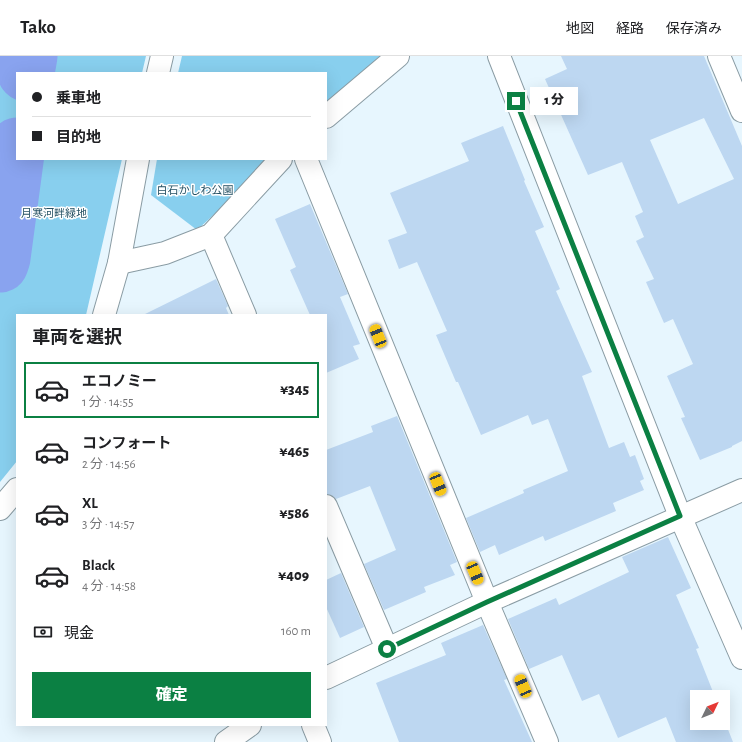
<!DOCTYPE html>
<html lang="ja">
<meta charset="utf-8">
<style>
:root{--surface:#fff;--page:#f6f6f6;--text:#202124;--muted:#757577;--line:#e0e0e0;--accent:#0b8043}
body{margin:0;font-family:"Alegreya Sans","Noto Sans JP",sans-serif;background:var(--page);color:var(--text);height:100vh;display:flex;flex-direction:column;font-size:15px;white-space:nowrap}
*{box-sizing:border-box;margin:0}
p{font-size:13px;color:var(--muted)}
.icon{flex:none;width:22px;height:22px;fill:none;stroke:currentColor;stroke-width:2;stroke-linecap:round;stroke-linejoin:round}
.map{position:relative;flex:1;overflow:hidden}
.sheet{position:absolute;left:16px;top:258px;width:311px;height:412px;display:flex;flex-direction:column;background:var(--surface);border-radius:0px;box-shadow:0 4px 16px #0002}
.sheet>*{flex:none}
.banner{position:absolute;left:16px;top:16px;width:311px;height:88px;border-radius:0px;box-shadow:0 4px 16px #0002;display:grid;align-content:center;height:88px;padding:0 16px;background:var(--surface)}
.needle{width:26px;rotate:47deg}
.fabs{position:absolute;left:690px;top:634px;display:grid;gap:8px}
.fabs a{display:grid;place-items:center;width:40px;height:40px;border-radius:0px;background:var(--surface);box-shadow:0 4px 16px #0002;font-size:20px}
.end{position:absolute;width:18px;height:18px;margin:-9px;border:5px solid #0b8043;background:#fff;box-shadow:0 0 0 2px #fff}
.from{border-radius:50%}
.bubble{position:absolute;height:28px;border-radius:0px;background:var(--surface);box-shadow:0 4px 16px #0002;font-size:13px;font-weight:800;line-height:28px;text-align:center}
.car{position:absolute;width:12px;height:24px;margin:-12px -6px;border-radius:5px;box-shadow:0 0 3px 1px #0007;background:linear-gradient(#f5c518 24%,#345 0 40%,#f5c518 0 76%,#345 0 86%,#f5c518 0)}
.banner b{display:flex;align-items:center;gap:14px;height:38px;font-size:15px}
.banner b+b{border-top:1px solid var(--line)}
.banner i{width:10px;height:10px;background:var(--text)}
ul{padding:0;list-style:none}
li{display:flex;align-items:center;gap:12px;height:56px;margin:0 8px 6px;padding:0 8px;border:2px solid transparent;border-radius:0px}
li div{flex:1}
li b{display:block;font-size:15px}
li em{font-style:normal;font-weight:800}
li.on{border-color:var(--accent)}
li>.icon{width:36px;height:36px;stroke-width:1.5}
h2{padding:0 16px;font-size:18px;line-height:48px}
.pay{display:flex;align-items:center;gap:10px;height:44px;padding:0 16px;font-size:15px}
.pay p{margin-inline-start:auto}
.action{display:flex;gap:8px;margin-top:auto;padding:8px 16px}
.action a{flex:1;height:46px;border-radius:0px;background:var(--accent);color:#fff;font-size:16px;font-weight:800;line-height:46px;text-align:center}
header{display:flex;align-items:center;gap:24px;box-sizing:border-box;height:56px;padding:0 20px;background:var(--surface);border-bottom:1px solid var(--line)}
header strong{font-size:19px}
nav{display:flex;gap:22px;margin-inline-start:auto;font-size:14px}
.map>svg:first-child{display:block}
.green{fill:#88cfee}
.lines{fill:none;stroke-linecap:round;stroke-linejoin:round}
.river{stroke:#89a3ef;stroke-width:57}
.building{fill:#bdd7f1;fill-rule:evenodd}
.minor-casing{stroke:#8a9ca4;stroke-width:24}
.minor{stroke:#fff;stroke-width:22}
.route{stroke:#0b8043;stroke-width:5}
.labels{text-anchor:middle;stroke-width:3;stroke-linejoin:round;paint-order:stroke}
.park-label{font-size:11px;fill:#255164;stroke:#fff}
</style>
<header>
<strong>Tako</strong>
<nav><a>地図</a><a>経路</a><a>保存済み</a></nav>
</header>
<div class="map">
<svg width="742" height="686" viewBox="0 0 742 686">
<rect width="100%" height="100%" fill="#e7f6fe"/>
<g class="green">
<polygon points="0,0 146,0 142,17 17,17 17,103 122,103 86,259 17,259 17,405 0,426"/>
<polygon points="182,0 390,0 326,57 326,17 178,17"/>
<polygon points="157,103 275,103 197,174 151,139"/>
</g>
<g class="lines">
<g class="river">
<polyline points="26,17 29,0"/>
<polyline points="0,208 2,202 17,90"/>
</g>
</g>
<g class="building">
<path d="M 561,0 L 704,0 L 742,90 L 742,385 L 732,390 L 732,391 L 700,404 L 681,362 L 685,361 L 667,320 L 693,308 L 673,263 L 664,267 L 646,226 L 654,223 L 636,185 L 644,181 L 635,160 L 643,156 L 622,106 L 588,119 L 545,23 L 567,13 ZM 704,62 L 734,123 L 678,148 L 650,84 Z"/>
<polygon points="503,70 525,124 524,125 544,171 535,175 560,233 556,235 592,316 582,320 609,392 624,386 630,401 635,399 644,423 640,425 644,434 613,447 616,455 545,485 543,480 499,499 495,489 480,496 466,462 524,437 523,434 568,415 548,363 532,369 528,359 481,379 458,326 456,326 436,279 447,275 417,206 399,213 388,184 407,177 390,137 469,105 461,87"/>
<polygon points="310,148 348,238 340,241 360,288 353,290 359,303 326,317 326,259 310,259 290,214 296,211 275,163"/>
<polygon points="216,223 228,250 226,252 229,259 143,259"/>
<polygon points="397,360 457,506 450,509 455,519 424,531 426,536 384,554 364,508 396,494 370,430 336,443 333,440 326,438 326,394 373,376 371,370"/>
<polygon points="668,481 691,532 676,539 699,592 696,593 715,641 697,641 697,667 723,667 723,661 733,686 676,686 666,661 618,682 599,638 582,645 562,599 529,613 508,563 556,542 559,549 629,516 622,501"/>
<polygon points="341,517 364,571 340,582 326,551 326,524"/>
<polygon points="483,569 507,623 504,624 532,686 399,686 376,627 446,599 441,587"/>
</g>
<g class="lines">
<defs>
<g id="minor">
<polyline points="499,0 680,460 742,602"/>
<polyline points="719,0 742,55"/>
<polyline points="158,17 162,0"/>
<polyline points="326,61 398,0"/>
<polyline points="306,103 487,546 547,686"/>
<polyline points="211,179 245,259"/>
<polyline points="119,207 165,197 211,179 281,103"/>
<polyline points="104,259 119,207 138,103"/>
<polyline points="326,450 387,593"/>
<polyline points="0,453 17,433"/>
<polyline points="326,622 487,546 742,434"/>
<polyline points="313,669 320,686"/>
<polyline points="226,686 250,669"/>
</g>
</defs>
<use href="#minor" class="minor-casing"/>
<use href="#minor" class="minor"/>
</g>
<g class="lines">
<polyline class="route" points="387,593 487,546 680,460 516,45"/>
</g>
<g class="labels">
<g class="park-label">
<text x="195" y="138">白石かしわ公園</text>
<text x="54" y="161">月寒河畔緑地</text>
</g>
</g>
</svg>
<div class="fabs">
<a><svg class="needle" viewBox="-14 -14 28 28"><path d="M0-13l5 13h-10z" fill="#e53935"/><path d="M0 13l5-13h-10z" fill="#757577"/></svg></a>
</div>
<i class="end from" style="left:387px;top:593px"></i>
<i class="end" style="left:516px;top:45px"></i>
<div class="bubble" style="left:530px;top:31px;width:48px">1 分</div>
<i class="car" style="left:378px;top:280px;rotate:338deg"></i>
<i class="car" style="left:438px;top:428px;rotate:158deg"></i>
<i class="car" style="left:475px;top:517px;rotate:157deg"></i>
<i class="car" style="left:523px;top:630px;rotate:337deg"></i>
<div class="banner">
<b><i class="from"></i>乗車地</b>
<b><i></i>目的地</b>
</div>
<section class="sheet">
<h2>車両を選択</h2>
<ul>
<li class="on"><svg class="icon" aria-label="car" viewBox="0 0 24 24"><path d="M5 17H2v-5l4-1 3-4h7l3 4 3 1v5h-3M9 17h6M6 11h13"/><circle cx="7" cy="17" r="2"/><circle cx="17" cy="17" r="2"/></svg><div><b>エコノミー</b><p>1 分 · 14:55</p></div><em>¥345</em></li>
<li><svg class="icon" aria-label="car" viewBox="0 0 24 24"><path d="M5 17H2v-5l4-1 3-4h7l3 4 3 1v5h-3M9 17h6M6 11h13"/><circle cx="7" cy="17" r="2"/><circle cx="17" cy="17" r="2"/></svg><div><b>コンフォート</b><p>2 分 · 14:56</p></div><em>¥465</em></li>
<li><svg class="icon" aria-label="car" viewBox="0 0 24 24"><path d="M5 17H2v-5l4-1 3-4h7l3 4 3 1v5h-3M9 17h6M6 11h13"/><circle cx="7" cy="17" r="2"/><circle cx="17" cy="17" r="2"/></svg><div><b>XL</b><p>3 分 · 14:57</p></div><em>¥586</em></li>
<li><svg class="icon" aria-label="car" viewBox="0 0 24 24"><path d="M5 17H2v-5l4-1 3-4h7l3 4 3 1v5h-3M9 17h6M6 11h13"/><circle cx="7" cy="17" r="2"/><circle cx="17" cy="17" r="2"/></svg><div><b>Black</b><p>4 分 · 14:58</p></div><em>¥409</em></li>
</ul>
<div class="pay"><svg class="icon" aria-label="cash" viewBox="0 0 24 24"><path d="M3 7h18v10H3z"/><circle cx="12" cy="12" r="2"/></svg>現金<p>160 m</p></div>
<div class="action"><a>確定</a></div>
</section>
</div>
